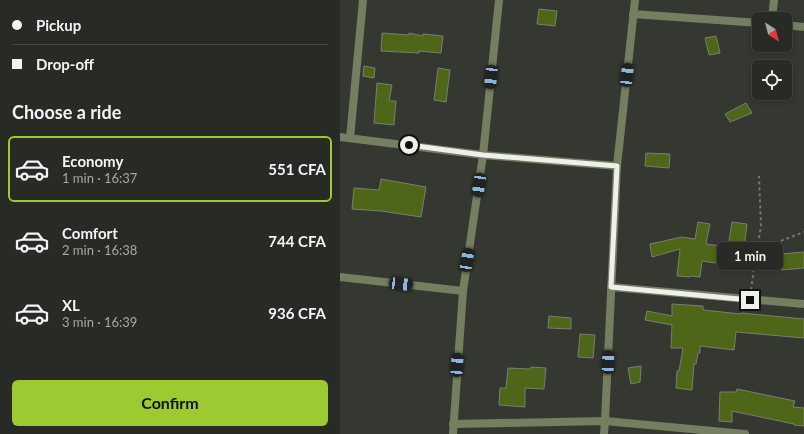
<!DOCTYPE html>
<meta charset="utf-8">
<style>
:root{--surface:#282a25;--page:#30322d;--text:#f1f3f6;--muted:#a5a7a7;--line:#444642;--accent:#9dca30}
body{margin:0;font-family:Lato,sans-serif;background:var(--page);color:var(--text);height:100vh;display:flex;flex-direction:column;font-size:15px;white-space:nowrap}
*{box-sizing:border-box;margin:0}
p{font-size:13px;color:var(--muted)}
.icon{flex:none;width:22px;height:22px;fill:none;stroke:currentColor;stroke-width:2;stroke-linecap:round;stroke-linejoin:round}
.map{position:relative;flex:1;overflow:hidden}
.details{display:flex;flex-direction:column;background:var(--surface);width:340px}
.details>*{flex:none}
.banner{display:grid;align-content:center;height:88px;padding:0 12px;background:var(--surface)}
.needle{width:26px;rotate:144deg}
.buttons{position:absolute;left:412px;top:12px;display:grid;gap:8px}
.buttons a{display:grid;place-items:center;width:40px;height:40px;border-radius:6px;background:var(--surface);box-shadow:0 2px 6px #0003,0 0 0 1px var(--line);font-size:20px}
.end{position:absolute;width:18px;height:18px;margin:-9px;border:5px solid #eef0eb;background:#111;box-shadow:0 0 0 2px #111}
.from{border-radius:50%}
.bubble{position:absolute;height:28px;border-radius:6px;background:var(--surface);box-shadow:0 2px 6px #0003,0 0 0 1px var(--line);font-size:13px;font-weight:700;line-height:28px;text-align:center}
.car{position:absolute;width:12px;height:24px;margin:-12px -6px;border-radius:5px;box-shadow:0 0 3px 1px #0007;background:linear-gradient(#222 24%,#8ab4d8 0 40%,#222 0 76%,#8ab4d8 0 86%,#222 0)}
.banner b{display:flex;align-items:center;gap:14px;height:38px;font-size:15px}
.banner b+b{border-top:1px solid var(--line)}
.banner i{width:10px;height:10px;background:var(--text)}
ul{padding:0;list-style:none}
li{display:flex;align-items:center;gap:12px;height:66px;margin:0 8px 6px;padding:0 4px;border:2px solid transparent;border-radius:6px}
li div{flex:1}
li b{display:block;font-size:15px}
li em{font-style:normal;font-weight:700}
li.selected{border-color:var(--accent)}
li>.icon{width:36px;height:36px;stroke-width:1.5}
h2{padding:0 12px;font-size:18px;line-height:48px}
.cta{display:flex;gap:8px;margin-top:auto;padding:8px 12px}
.cta a{flex:1;height:46px;border-radius:6px;background:var(--accent);color:#111;font-size:16px;font-weight:700;line-height:46px;text-align:center}
main{display:flex;flex:1;min-height:0}
.map>svg:first-child{display:block}
.building{fill:#4e6617;stroke:#7a7d74}
.lines{fill:none;stroke-linecap:round;stroke-linejoin:round}
.path{stroke:#747770;stroke-width:2;stroke-dasharray:3 3;stroke-linecap:butt}
.street{stroke:#737f60;stroke-width:8}
.route{stroke:#eef0eb;stroke-width:5}
</style>
<main>
<section class="details">
<div class="banner">
<b><i class="from"></i>Pickup</b>
<b><i></i>Drop-off</b>
</div>
<h2>Choose a ride</h2>
<ul>
<li class="selected"><svg class="icon" aria-label="car" viewBox="0 0 24 24"><path d="M5 17H2v-5l4-1 3-4h7l3 4 3 1v5h-3M9 17h6M6 11h13"/><circle cx="7" cy="17" r="2"/><circle cx="17" cy="17" r="2"/></svg><div><b>Economy</b><p>1 min · 16:37</p></div><em>551 CFA</em></li>
<li><svg class="icon" aria-label="car" viewBox="0 0 24 24"><path d="M5 17H2v-5l4-1 3-4h7l3 4 3 1v5h-3M9 17h6M6 11h13"/><circle cx="7" cy="17" r="2"/><circle cx="17" cy="17" r="2"/></svg><div><b>Comfort</b><p>2 min · 16:38</p></div><em>744 CFA</em></li>
<li><svg class="icon" aria-label="car" viewBox="0 0 24 24"><path d="M5 17H2v-5l4-1 3-4h7l3 4 3 1v5h-3M9 17h6M6 11h13"/><circle cx="7" cy="17" r="2"/><circle cx="17" cy="17" r="2"/></svg><div><b>XL</b><p>3 min · 16:39</p></div><em>936 CFA</em></li>
</ul>
<div class="cta"><a>Confirm</a></div>
</section>
<div class="map">
<svg width="464" height="434" viewBox="0 0 464 434">
<rect width="100%" height="100%" fill="#353831"/>
<g class="building">
<polygon points="199,9 217,11 215,26 197,24"/>
<polygon points="42,33 69,35 69,33 83,36 83,34 103,36 101,53 79,51 79,53 41,51"/>
<polygon points="376,36 380,53 369,55 365,38"/>
<polygon points="24,66 35,68 34,78 23,76"/>
<polygon points="98,68 110,70 106,102 94,100"/>
<polygon points="37,83 52,85 49,101 56,101 54,125 34,123"/>
<polygon points="406,103 412,113 390,122 385,114"/>
<polygon points="306,153 330,154 329,168 305,166"/>
<polygon points="41,179 86,187 81,217 41,211 12,209 14,188 39,190"/>
<polygon points="358,222 370,224 366,244 388,247 392,222 407,224 402,267 362,261 360,277 350,276 350,277 337,276 340,249 312,257 310,244 342,237 355,239"/>
<polygon points="464,252 464,268 441,270 440,254"/>
<polygon points="332,304 363,306 363,310 401,314 401,313 464,319 464,338 396,332 394,350 360,346 360,353 358,353 356,364 354,364 352,390 336,388 337,371 339,371 343,348 331,348 332,325 305,320 307,311 332,316"/>
<polygon points="209,316 231,318 231,329 208,328"/>
<polygon points="240,334 255,335 253,358 238,357"/>
<polygon points="301,366 300,382 291,384 288,368"/>
<polygon points="191,367 206,368 204,389 185,388 185,407 159,405 160,388 166,388 168,368 190,369"/>
<polygon points="397,389 455,401 453,407 464,408 464,426 454,425 454,424 392,411 392,422 379,421 380,392 396,392"/>
</g>
<g class="lines">
<g class="path">
<polyline points="417,250 421,226 419,176"/>
<polyline points="411,290 414,268 417,250 464,232"/>
</g>
<g class="street">
<polyline points="293,14 419,23"/>
<polyline points="432,19 434,0"/>
<polyline points="445,25 464,27"/>
<polyline points="0,137 143,155 277,166"/>
<polyline points="10,138 23,0"/>
<polyline points="0,277 123,291"/>
<polyline points="271,287 464,304"/>
<polyline points="113,424 265,421 405,434"/>
<polyline points="113,434 123,291 143,155 159,0"/>
<polyline points="264,434 265,421 277,166 295,0"/>
</g>
</g>
<g class="lines">
<polyline class="route" points="69,145 143,155 277,166 271,287 410,300"/>
</g>
</svg>
<div class="buttons">
<a><svg class="needle" viewBox="-14 -14 28 28"><path d="M0-13l5 13h-10z" fill="#e53935"/><path d="M0 13l5-13h-10z" fill="#a5a7a7"/></svg></a>
<a><svg class="icon" aria-label="locate" viewBox="0 0 24 24"><circle cx="12" cy="12" r="6"/><path d="M12 2v4M12 18v4M2 12h4M18 12h4"/></svg></a>
</div>
<i class="end from" style="left:69px;top:145px"></i>
<i class="end" style="left:410px;top:300px"></i>
<div class="bubble" style="left:377px;top:242px;width:66px">1 min</div>
<i class="car" style="left:287px;top:75px;rotate:6deg"></i>
<i class="car" style="left:151px;top:77px;rotate:186deg"></i>
<i class="car" style="left:139px;top:185px;rotate:188deg"></i>
<i class="car" style="left:127px;top:260px;rotate:9deg"></i>
<i class="car" style="left:61px;top:284px;rotate:96deg"></i>
<i class="car" style="left:268px;top:362px;rotate:2deg"></i>
<i class="car" style="left:117px;top:365px;rotate:4deg"></i>
</div>
</main>
